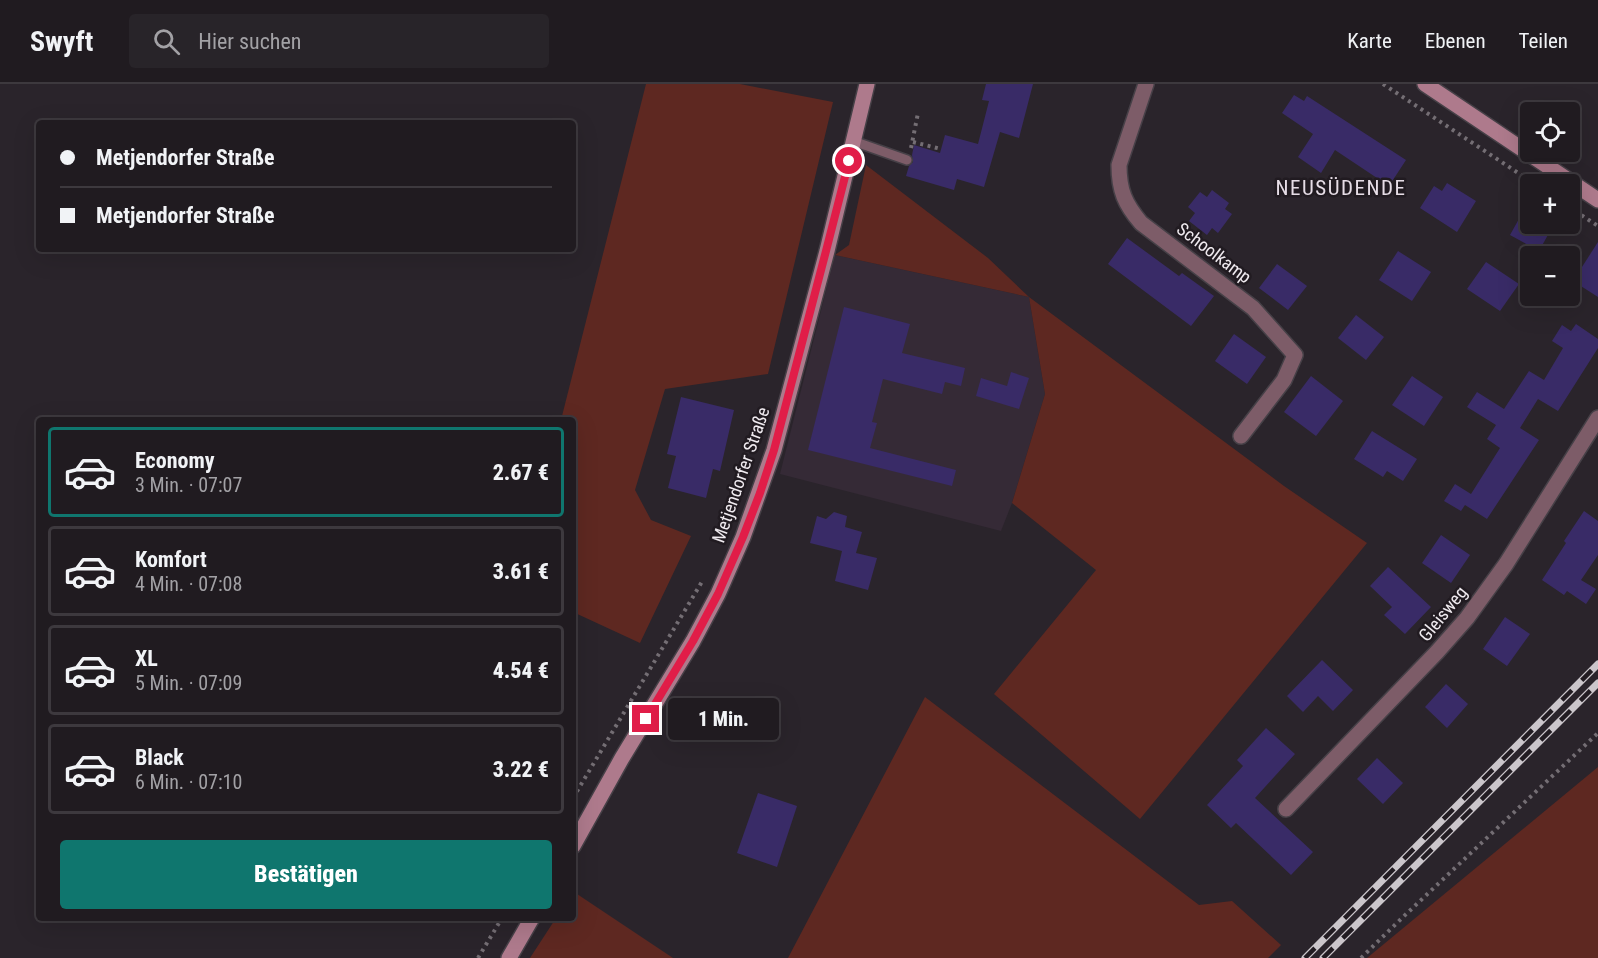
<!DOCTYPE html>
<html lang="de">
<meta charset="utf-8">
<style>
:root{--surface:#201b20;--page:#282429;--text:#f1f3f6;--muted:#a2a1a5;--line:#3d393e;--accent:#0f766e}
body{margin:0;font-family:"Roboto Condensed",sans-serif;background:var(--page);color:var(--text);height:100vh;display:flex;flex-direction:column;font-size:22px;white-space:nowrap}
*{box-sizing:border-box;margin:0}
p{font-size:20px;color:var(--muted)}
.icon{flex:none;width:33px;height:33px;fill:none;stroke:currentColor;stroke-width:2;stroke-linecap:round;stroke-linejoin:round}
.map{position:relative;flex:1;overflow:hidden}
.sheet{position:absolute;left:36px;top:333px;width:540px;height:504px;display:flex;flex-direction:column;background:var(--surface);border-radius:6px;box-shadow:0 6px 24px #0002,0 0 0 2px var(--line)}
.sheet>*{flex:none}
.hud{position:absolute;left:36px;top:36px;width:540px;height:132px;border-radius:6px;box-shadow:0 6px 24px #0002,0 0 0 2px var(--line);display:grid;align-content:center;height:132px;padding:0 24px;background:var(--surface)}
.tools{position:absolute;left:1520px;top:18px;display:grid;gap:12px}
.tools a{display:grid;place-items:center;width:60px;height:60px;border-radius:6px;background:var(--surface);box-shadow:0 6px 24px #0002,0 0 0 2px var(--line);font-size:30px}
.end{position:absolute;width:27px;height:27px;margin:-14px;border:8px solid #e11d48;background:#fff;box-shadow:0 0 0 3px #fff}
.from{border-radius:50%}
.bubble{position:absolute;height:42px;border-radius:6px;background:var(--surface);box-shadow:0 6px 24px #0002,0 0 0 2px var(--line);font-size:20px;font-weight:800;line-height:42px;text-align:center}
.hud b{display:flex;align-items:center;gap:21px;height:57px;font-size:22px}
.hud b+b{border-top:2px solid var(--line)}
.hud i{width:15px;height:15px;background:var(--text)}
ul{padding:10px 0 0;list-style:none}
li{display:flex;align-items:center;gap:18px;height:90px;margin:0 12px 9px;padding:0 12px;border:3px solid var(--line);border-radius:6px}
li div{flex:1}
li b{display:block;font-size:22px}
li em{font-style:normal;font-weight:800}
li.selected{border-color:var(--accent)}
li>.icon{width:54px;height:54px;stroke-width:1.5}
.button{display:flex;gap:12px;margin-top:auto;padding:12px 24px}
.button a{flex:1;height:69px;border-radius:6px;background:var(--accent);color:#fff;font-size:24px;font-weight:800;line-height:69px;text-align:center}
header{display:flex;align-items:center;gap:36px;box-sizing:border-box;height:84px;padding:0 30px;background:var(--surface);border-bottom:2px solid var(--line)}
header strong{font-size:28px}
nav{display:flex;gap:33px;margin-inline-start:auto;font-size:21px}
.search{width:420px;height:54px;background:var(--page);display:flex;align-items:center;gap:15px;box-sizing:border-box;padding:0 21px;border-radius:6px;color:var(--muted);font-size:22px}
.map>svg:first-child{display:block}
.built{fill:#352a36}
.green{fill:#5e2821}
.building{fill:#392b67}
.lines{fill:none;stroke-linecap:round;stroke-linejoin:round}
.lane-casing{stroke:#464047;stroke-width:12}
.street-casing{stroke:#464047;stroke-width:18}
.secondary-casing{stroke:#464047;stroke-width:18}
.path{stroke:#746e74;stroke-width:4;stroke-dasharray:3 4.5;stroke-linecap:butt}
.lane{stroke:#7d5c68;stroke-width:9}
.street{stroke:#7d5c68;stroke-width:15}
.secondary{stroke:#ae7a8c;stroke-width:15}
.rail-casing{stroke:#cbc6cb;stroke-width:7}
.rail{stroke:#211b21;stroke-width:4.5;stroke-dasharray:14;stroke-linecap:butt}
.route{stroke:#e11d48;stroke-width:8}
.labels{text-anchor:middle;stroke-width:5;stroke-linejoin:round;paint-order:stroke}
.street-label{font-size:18px;fill:#f0ebf0;stroke:#211b21}
.quarter-label{font-size:21px;letter-spacing:1.5px;fill:#e6dde6;stroke:#211b21}
</style>
<header>
<strong>Swyft</strong>
<div class="search"><svg class="icon" aria-label="search" viewBox="0 0 24 24"><circle cx="10" cy="10" r="6"/><path d="M15 15l6 6"/></svg>Hier suchen</div>
<nav><a>Karte</a><a>Ebenen</a><a>Teilen</a></nav>
</header>
<div class="map">
<svg width="1598" height="874" viewBox="0 0 1598 874">
<rect width="100%" height="100%" fill="#2a242b"/>
<polygon class="built" points="835,171 1029,213 1045,310 1012,419 1001,447 780,390"/>
<g class="green">
<polygon points="646,0 740,0 833,18 768,290 665,305 635,406 651,436 691,452 640,559 573,528 573,336 561,336"/>
<polygon points="866,81 988,174 1029,213 1284,402 1367,459 1140,735 994,610 1096,486 1012,419 1045,310 1029,213 835,171 849,161"/>
<polygon points="925,613 1199,821 1232,817 1281,861 1268,874 788,874"/>
<polygon points="1598,683 1598,874 1367,874"/>
<polygon points="574,808 673,874 530,874 556,834 573,834"/>
</g>
<g class="building">
<polygon points="986,0 1033,0 1019,54 1000,48 984,103 957,95 954,106 906,92 909,82 913,78 912,71 914,61 940,69 945,51 978,60 989,17 982,16"/>
<polygon points="1294,11 1304,17 1307,12 1406,76 1389,102 1335,66 1321,89 1298,73 1313,50 1282,29"/>
<polygon points="1447,99 1476,117 1457,148 1420,124 1434,102 1442,107"/>
<polygon points="1212,106 1229,119 1225,125 1232,130 1218,149 1212,144 1207,151 1189,137 1195,129 1188,123 1200,108 1207,113"/>
<polygon points="1530,115 1530,140 1554,140 1539,167 1510,151"/>
<polygon points="1127,154 1179,192 1182,189 1214,212 1191,242 1108,180"/>
<polygon points="1598,158 1598,213 1573,197"/>
<polygon points="1398,167 1431,188 1412,217 1379,196"/>
<polygon points="1486,178 1519,200 1500,227 1467,205"/>
<polygon points="1277,180 1307,202 1288,226 1259,204"/>
<polygon points="844,223 910,240 902,269 965,284 961,302 945,298 942,310 883,295 872,338 877,339 870,364 956,386 952,402 808,366"/>
<polygon points="1356,231 1384,253 1366,276 1338,254"/>
<polygon points="1576,240 1598,255 1598,264 1558,327 1538,315 1520,344 1539,356 1487,435 1465,421 1461,427 1444,417 1455,400 1471,410 1500,364 1487,355 1496,341 1467,323 1477,308 1504,325 1529,287 1544,296 1563,264 1552,257 1562,241 1571,247"/>
<polygon points="1234,250 1266,273 1247,300 1215,277"/>
<polygon points="1011,288 1029,294 1019,325 976,312 981,294 1007,302"/>
<polygon points="1311,292 1343,317 1316,352 1284,328"/>
<polygon points="1412,292 1443,313 1424,342 1392,321"/>
<polygon points="681,313 734,326 720,387 713,385 706,414 668,404 676,372 667,370"/>
<polygon points="1372,347 1417,375 1403,397 1387,387 1383,393 1354,375"/>
<polygon points="1584,427 1598,437 1598,471 1581,496 1596,505 1586,520 1567,507 1564,511 1542,496 1566,459 1564,457"/>
<polygon points="834,428 847,432 845,443 862,448 856,469 877,474 868,506 835,497 842,467 810,459 817,432 826,435"/>
<polygon points="1441,451 1470,471 1451,499 1422,479"/>
<polygon points="1388,483 1431,523 1405,550 1384,531 1392,523 1370,502"/>
<polygon points="1505,533 1530,550 1507,582 1483,565"/>
<polygon points="1322,576 1353,606 1333,627 1318,612 1303,628 1287,612"/>
<polygon points="1446,600 1468,620 1447,644 1425,623"/>
<polygon points="1266,644 1295,670 1255,714 1313,768 1291,791 1236,739 1231,744 1207,721 1243,682 1237,676"/>
<polygon points="1377,674 1403,699 1383,720 1357,695"/>
<polygon points="758,709 797,722 777,783 737,769"/>
</g>
<g class="lines">
<defs>
<polyline id="lane" points="853,57 907,76"/>
<g id="street">
<path d="M 1146,0 L 1119,81 C 1119,107 1125,120 1141,139 L 1253,224 L 1295,271 L 1284,296 L 1241,352"/>
<polyline points="1286,725 1437,568 1467,534 1506,480 1598,334"/>
</g>
<g id="secondary">
<polyline points="1425,0 1598,116"/>
<polyline points="573,762 622,674 693,557 718,510 743,453 774,366 827,167 867,0"/>
<polyline points="509,874 532,834"/>
</g>
</defs>
<use href="#lane" class="lane-casing"/>
<use href="#street" class="street-casing"/>
<use href="#secondary" class="secondary-casing"/>
<g class="path">
<polyline points="1383,0 1535,100"/>
<polyline points="913,58 941,65"/>
<polyline points="911,64 918,29"/>
<polyline points="1569,123 1598,142"/>
<polyline points="573,714 703,496"/>
<polyline points="478,874 502,834"/>
<polyline points="1361,874 1402,834 1598,649"/>
</g>
<use href="#lane" class="lane"/>
<use href="#street" class="street"/>
<use href="#secondary" class="secondary"/>
<defs>
<g id="rail">
<polyline points="1305,874 1598,580"/>
<polyline points="1323,874 1598,599"/>
</g>
</defs>
<use href="#rail" class="rail-casing"/>
<use href="#rail" class="rail"/>
</g>
<g class="lines">
<polyline class="route" points="646,635 693,557 718,510 743,453 760,409 774,366 826,167 849,77"/>
</g>
<g class="labels">
<g class="street-label">
<text transform="translate(1214 169) rotate(37)" y="6">Schoolkamp</text>
<text transform="translate(741 391) rotate(-71)" y="6">Metjendorfer Straße</text>
<text transform="translate(1443 530) rotate(-51)" y="6">Gleisweg</text>
</g>
<g class="quarter-label">
<text x="1341" y="111">NEUSÜDENDE</text>
</g>
</g>
</svg>
<div class="tools">
<a><svg class="icon" aria-label="locate" viewBox="0 0 24 24"><circle cx="12" cy="12" r="6"/><path d="M12 2v4M12 18v4M2 12h4M18 12h4"/></svg></a>
<a>+</a>
<a>−</a>
</div>
<i class="end from" style="left:849px;top:77px"></i>
<i class="end" style="left:646px;top:635px"></i>
<div class="bubble" style="left:668px;top:614px;width:111px">1 Min.</div>
<div class="hud">
<b><i class="from"></i>Metjendorfer Straße</b>
<b><i></i>Metjendorfer Straße</b>
</div>
<section class="sheet">
<ul>
<li class="selected"><svg class="icon" aria-label="car" viewBox="0 0 24 24"><path d="M5 17H2v-5l4-1 3-4h7l3 4 3 1v5h-3M9 17h6M6 11h13"/><circle cx="7" cy="17" r="2"/><circle cx="17" cy="17" r="2"/></svg><div><b>Economy</b><p>3 Min. · 07:07</p></div><em>2.67 €</em></li>
<li><svg class="icon" aria-label="car" viewBox="0 0 24 24"><path d="M5 17H2v-5l4-1 3-4h7l3 4 3 1v5h-3M9 17h6M6 11h13"/><circle cx="7" cy="17" r="2"/><circle cx="17" cy="17" r="2"/></svg><div><b>Komfort</b><p>4 Min. · 07:08</p></div><em>3.61 €</em></li>
<li><svg class="icon" aria-label="car" viewBox="0 0 24 24"><path d="M5 17H2v-5l4-1 3-4h7l3 4 3 1v5h-3M9 17h6M6 11h13"/><circle cx="7" cy="17" r="2"/><circle cx="17" cy="17" r="2"/></svg><div><b>XL</b><p>5 Min. · 07:09</p></div><em>4.54 €</em></li>
<li><svg class="icon" aria-label="car" viewBox="0 0 24 24"><path d="M5 17H2v-5l4-1 3-4h7l3 4 3 1v5h-3M9 17h6M6 11h13"/><circle cx="7" cy="17" r="2"/><circle cx="17" cy="17" r="2"/></svg><div><b>Black</b><p>6 Min. · 07:10</p></div><em>3.22 €</em></li>
</ul>
<div class="button"><a>Bestätigen</a></div>
</section>
</div>
